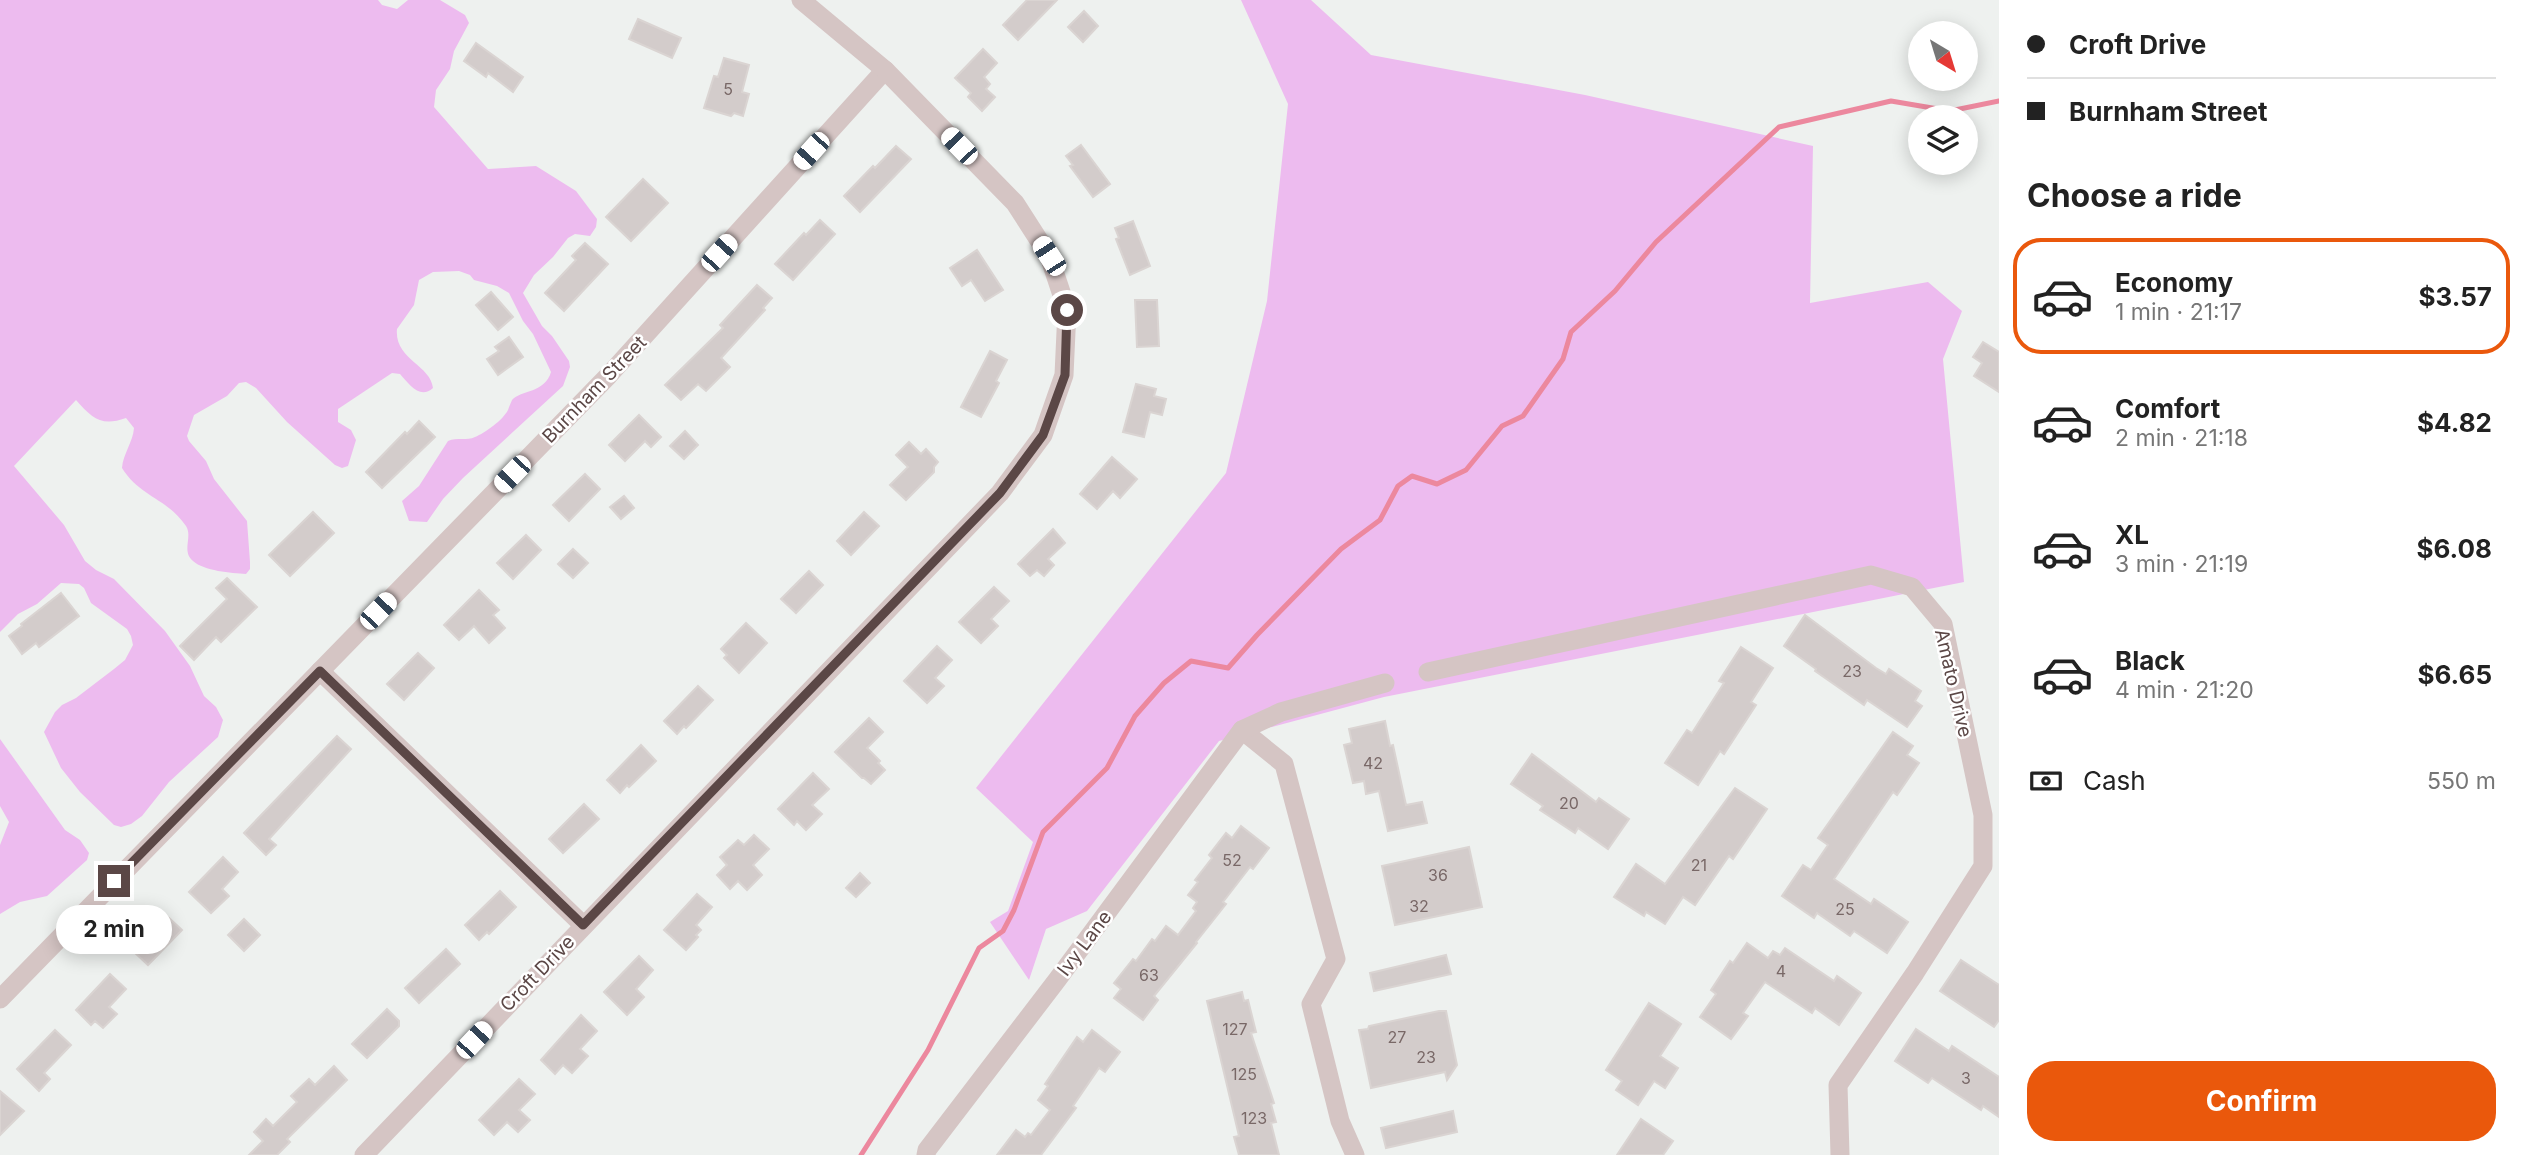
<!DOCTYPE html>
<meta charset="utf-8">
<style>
:root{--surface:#fff;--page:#f6f6f6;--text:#222;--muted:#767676;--line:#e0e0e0;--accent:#ea580c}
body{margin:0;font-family:Inter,sans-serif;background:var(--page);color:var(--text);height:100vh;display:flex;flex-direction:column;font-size:26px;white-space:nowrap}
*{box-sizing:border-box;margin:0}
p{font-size:23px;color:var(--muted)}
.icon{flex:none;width:38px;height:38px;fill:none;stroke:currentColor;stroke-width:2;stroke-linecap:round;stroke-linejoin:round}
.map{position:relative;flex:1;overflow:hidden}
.drawer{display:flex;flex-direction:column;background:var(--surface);width:525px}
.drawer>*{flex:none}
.banner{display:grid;align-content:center;height:154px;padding:0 28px;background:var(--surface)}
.needle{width:46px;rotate:142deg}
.controls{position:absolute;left:1908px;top:21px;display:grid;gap:14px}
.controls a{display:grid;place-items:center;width:70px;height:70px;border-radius:50%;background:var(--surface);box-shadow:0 4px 18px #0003;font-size:35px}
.end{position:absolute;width:32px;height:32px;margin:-16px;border:9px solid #5b4746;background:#fff;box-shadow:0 0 0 4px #fff}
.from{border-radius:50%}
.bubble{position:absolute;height:49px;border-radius:24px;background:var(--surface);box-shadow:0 4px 18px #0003;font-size:23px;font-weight:700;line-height:49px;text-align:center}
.car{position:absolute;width:21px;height:42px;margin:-21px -10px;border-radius:9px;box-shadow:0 0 5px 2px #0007;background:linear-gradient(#fff 24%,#345 0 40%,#fff 0 76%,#345 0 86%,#fff 0)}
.banner b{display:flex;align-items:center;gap:24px;height:66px;font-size:26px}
.banner b+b{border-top:2px solid var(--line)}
.banner i{width:18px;height:18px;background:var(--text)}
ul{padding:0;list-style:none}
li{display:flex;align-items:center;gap:21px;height:116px;margin:0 14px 10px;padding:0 14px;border:4px solid transparent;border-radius:28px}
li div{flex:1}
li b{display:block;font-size:26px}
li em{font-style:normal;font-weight:700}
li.selected{border-color:var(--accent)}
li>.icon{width:63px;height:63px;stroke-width:1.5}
h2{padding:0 28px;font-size:32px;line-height:84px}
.pay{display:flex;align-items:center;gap:18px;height:77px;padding:0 28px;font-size:26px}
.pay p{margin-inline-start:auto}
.cta{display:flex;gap:14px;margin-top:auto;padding:14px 28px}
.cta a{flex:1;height:80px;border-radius:28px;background:var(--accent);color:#fff;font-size:28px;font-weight:700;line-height:80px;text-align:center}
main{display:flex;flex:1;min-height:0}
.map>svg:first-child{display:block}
.green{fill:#edbbef}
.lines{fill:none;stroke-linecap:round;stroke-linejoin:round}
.stream{stroke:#ec889e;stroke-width:5}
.building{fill:#d3cccb;stroke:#dad4d2;stroke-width:2}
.street{stroke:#d5c5c4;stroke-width:19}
.route{stroke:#5b4746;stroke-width:9}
.labels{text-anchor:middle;stroke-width:5;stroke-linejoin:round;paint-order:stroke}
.number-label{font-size:16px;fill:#796867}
.street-label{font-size:19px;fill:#5b4746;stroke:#fff}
</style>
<main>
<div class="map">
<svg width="1999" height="1155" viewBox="0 0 1999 1155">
<rect width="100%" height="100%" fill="#eef1ef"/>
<g class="green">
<path d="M 0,0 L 378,0 L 382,5 L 397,9 L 408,0 L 440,0 L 465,15 L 469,23 L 454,51 L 450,69 L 436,90 L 434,107 L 488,169 L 536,166 L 576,191 L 597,219 L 596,227 L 590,236 L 575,234 L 568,238 L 553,257 L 534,275 L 523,293 L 542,326 L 552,336 L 569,361 L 570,367 L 563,386 L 463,478 L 443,499 L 427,522 L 409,521 L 402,501 L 419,486 L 448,441 C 457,437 467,441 475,437 C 485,433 503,420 508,410 C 508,409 512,400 512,400 C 521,390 545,393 551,372 L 533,334 L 523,321 L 509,293 L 497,286 L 474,280 L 470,275 L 459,271 L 433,272 L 419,280 L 414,305 L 397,329 C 394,359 431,365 433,388 C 420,400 409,384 400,374 L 392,373 L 338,409 L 338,422 L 351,430 L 356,440 L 348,466 L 342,468 L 335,465 L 287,422 L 256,388 L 246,382 L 239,383 L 227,396 L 194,415 L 187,436 L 189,441 L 206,461 L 214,479 L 247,521 L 250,562 L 250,569 L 246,574 C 231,573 204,571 193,561 C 181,551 193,537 186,526 C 167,498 140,497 122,468 C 123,454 133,442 134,428 L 126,418 C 101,427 92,418 76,400 L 14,466 L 64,525 L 85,561 L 96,570 L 114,579 L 165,631 L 190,666 L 204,696 L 216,707 L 223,720 L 218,737 L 169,782 L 142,816 L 131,824 L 121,827 L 114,825 L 80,792 L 61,768 L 44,732 L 55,712 L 62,705 L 76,698 L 114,669 L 125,660 L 133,645 L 131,636 L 127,629 L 91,603 L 84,588 L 79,584 L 61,583 L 37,604 L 18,614 L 0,632 Z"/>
<polygon points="1241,0 1311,0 1371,55 1585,95 1813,146 1810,303 1928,282 1962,311 1943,359 1964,582 1384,697 1219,741 1087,911 1046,929 1029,980 990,922 1008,911 1033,842 976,788 1226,473 1267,301 1288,104"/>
<polygon points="0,739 65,830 80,840 89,853 87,860 47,896 20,902 0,914 0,845 9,822 0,806"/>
</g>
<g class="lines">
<polyline class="stream" points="861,1155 928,1050 979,948 1003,931 1014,910 1043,832 1107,768 1135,716 1164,683 1191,661 1228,668 1257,635 1341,549 1380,520 1398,486 1412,476 1437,484 1466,470 1502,426 1523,416 1563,359 1571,332 1615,291 1656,242 1779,127 1891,101 1950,111 1999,101"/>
</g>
<g class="building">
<polygon points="1027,0 1057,0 1018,40 1003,25"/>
<polygon points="1084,11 1098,26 1083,42 1068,27"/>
<polygon points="638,19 681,38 672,58 629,39"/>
<polygon points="476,43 523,77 513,92 488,73 486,77 464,61"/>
<polygon points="983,49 997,63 984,77 990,84 986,89 995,97 982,111 968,97 971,93 955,78"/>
<polygon points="724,58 749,65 742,92 749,94 743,116 734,113 731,116 704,108 714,76 718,77"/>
<polygon points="1081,145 1110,184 1093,197 1070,166 1073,165 1066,156"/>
<polygon points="896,146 911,159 860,212 844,196 873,166 875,168"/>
<polygon points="643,179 668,203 631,241 606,217"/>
<polygon points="820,220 835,234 793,280 775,264 804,233 806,235"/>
<polygon points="1133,221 1150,266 1130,275 1116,239 1119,238 1115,228"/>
<polygon points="585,243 608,264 564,311 545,293 576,260 572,256"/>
<polygon points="977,250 1003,290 985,301 971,280 962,286 950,268"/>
<polygon points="757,285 772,298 763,308 765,310 721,358 730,367 706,391 698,384 681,400 665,385 723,328 720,325"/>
<polygon points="491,292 513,317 498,330 476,305"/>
<polygon points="1135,300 1157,300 1159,346 1137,347"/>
<polygon points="509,337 523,357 498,375 487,359 499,351 495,347"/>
<polygon points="1983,342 1999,352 1999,392 1974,376 1982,363 1973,357"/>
<polygon points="990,351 1007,360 996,381 999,383 981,417 961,407"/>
<polygon points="1136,384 1156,389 1154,396 1166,399 1162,415 1150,412 1144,437 1123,432"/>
<polygon points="639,415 661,437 651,447 645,441 625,461 609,445"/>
<polygon points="419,421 435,437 382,488 366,472 405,432 407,434"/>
<polygon points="685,431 698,445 684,459 670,446"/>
<polygon points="909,442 921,454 926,449 938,462 934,467 934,472 906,500 890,485 908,467 896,455"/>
<polygon points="1112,457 1137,479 1120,498 1113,491 1097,509 1080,494"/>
<polygon points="585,474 600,489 569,521 553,505"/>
<polygon points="624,496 634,508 621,519 610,507"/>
<polygon points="313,512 334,533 290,576 269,555"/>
<polygon points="864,512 879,526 851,555 837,541"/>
<polygon points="1053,529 1065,543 1048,559 1054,565 1044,576 1037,570 1030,576 1018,564"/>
<polygon points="526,535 541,550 513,579 497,563"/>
<polygon points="573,549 588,563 573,578 558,564"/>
<polygon points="809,571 823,585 796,613 781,599"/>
<polygon points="227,578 257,607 221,642 216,637 194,660 180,646 227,599 216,588"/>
<polygon points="994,587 1009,601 991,619 998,626 981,643 959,622"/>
<polygon points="479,590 499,610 493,615 505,628 489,643 474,626 459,640 444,625"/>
<polygon points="61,593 79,616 39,647 36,643 22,654 9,636 22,626 21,624"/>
<polygon points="1805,615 1876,668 1886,674 1889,669 1921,691 1915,701 1922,706 1907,727 1867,700 1864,705 1815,671 1816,669 1784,646"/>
<polygon points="746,623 767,643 739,673 724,658 727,655 721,649"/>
<polygon points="937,646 952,660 935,678 944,686 927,703 904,681"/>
<polygon points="1741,647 1773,668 1751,702 1756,705 1724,754 1720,751 1698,785 1665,763 1687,730 1692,733 1724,683 1719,681"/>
<polygon points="418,653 434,668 404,700 387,684"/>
<polygon points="698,686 713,700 686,728 684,726 677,734 664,721"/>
<polygon points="869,718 883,732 867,748 880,761 878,763 885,770 871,784 864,778 862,778 835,752"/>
<polygon points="1385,721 1390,746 1393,745 1406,805 1422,802 1427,823 1388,831 1379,791 1366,794 1364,781 1353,783 1344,745 1352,743 1349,729"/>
<polygon points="1893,732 1913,746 1907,755 1919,763 1897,795 1893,792 1834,879 1871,904 1874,899 1908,922 1887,953 1854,931 1850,936 1817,913 1814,918 1782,896 1803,865 1811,870 1828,845 1818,838"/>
<polygon points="337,736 351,749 269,839 276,845 266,855 244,833"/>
<polygon points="641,745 656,761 629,787 627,785 620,793 607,780"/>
<polygon points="1532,754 1596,802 1599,798 1629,819 1608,849 1578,828 1575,833 1540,810 1543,806 1511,784"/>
<polygon points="813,773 829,789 812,805 822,814 806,830 797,821 794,825 778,809"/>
<polygon points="1735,788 1767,809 1733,859 1729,856 1695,905 1683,897 1665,924 1646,912 1644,916 1614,897 1636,864 1665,884"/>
<polygon points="584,804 599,819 563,853 549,839"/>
<polygon points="1241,826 1269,848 1253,869 1250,867 1223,902 1226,904 1196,942 1197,943 1154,996 1158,1000 1143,1020 1114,998 1121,989 1114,983 1133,959 1136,961 1152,939 1155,941 1166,926 1178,935 1196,911 1193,908 1197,902 1188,895 1198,882 1195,880 1212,858 1209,855 1226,833 1232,838"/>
<polygon points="754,835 769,849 753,865 762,875 747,890 738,881 730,889 717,875 727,865 720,857 738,840 744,845"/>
<polygon points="1469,847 1482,907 1395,925 1382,866"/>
<polygon points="223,857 238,872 222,889 229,896 211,913 189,892"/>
<polygon points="860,873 870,883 856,897 846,888"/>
<polygon points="500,891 516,907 489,934 487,932 479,940 465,925"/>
<polygon points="697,894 712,907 696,925 701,930 696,935 698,937 686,950 664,930"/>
<polygon points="167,916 182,930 148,965 133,951"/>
<polygon points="244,919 260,935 244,951 228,935"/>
<polygon points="1747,943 1768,958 1773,951 1780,955 1785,948 1834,981 1837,976 1861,993 1839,1025 1815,1008 1812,1013 1765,982 1743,1013 1748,1016 1731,1039 1700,1017 1716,994 1711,990 1730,961 1733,963"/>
<polygon points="446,949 460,964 419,1003 405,988"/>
<polygon points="1446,955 1451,974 1374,991 1370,973"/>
<polygon points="639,956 653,970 636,989 644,997 627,1015 604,992"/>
<polygon points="1961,960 1999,985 1999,1020 1994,1027 1940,991"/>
<polygon points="110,974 126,989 109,1007 117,1014 103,1028 95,1021 91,1025 76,1010"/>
<polygon points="1242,992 1244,1001 1248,1000 1256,1032 1251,1033 1274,1103 1271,1104 1276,1122 1271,1123 1279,1155 1239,1155 1234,1137 1239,1136 1207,1001"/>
<polygon points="1649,1003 1681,1024 1660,1056 1678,1068 1665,1088 1654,1081 1638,1105 1616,1090 1622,1081 1606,1070"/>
<polygon points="387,1009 399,1021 399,1026 367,1058 352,1044"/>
<polygon points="1439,1011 1446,1011 1457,1065 1447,1080 1445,1072 1371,1088 1359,1030 1368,1029 1369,1026"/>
<polygon points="581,1015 597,1031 580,1049 588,1056 572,1073 563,1065 555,1074 541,1060"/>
<polygon points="1916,1029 1949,1051 1952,1046 1999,1077 1999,1117 1983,1106 1981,1110 1932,1078 1928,1083 1895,1061"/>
<polygon points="55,1030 71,1045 44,1073 50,1079 39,1091 17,1069"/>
<polygon points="1092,1030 1120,1052 1105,1072 1099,1068 1073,1106 1076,1108 1041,1155 997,1155 1016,1130 1025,1137 1028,1133 1031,1135 1050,1110 1038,1100 1048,1086 1045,1084 1077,1037 1083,1042"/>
<polygon points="334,1066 347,1080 287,1139 290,1142 277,1155 249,1155 263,1141 254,1132 266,1119 273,1126 297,1102 291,1096 309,1079 315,1085"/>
<polygon points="519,1079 535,1094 519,1110 530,1120 518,1132 507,1122 494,1135 479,1120"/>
<polygon points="0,1091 24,1111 0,1135"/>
<polygon points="1453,1111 1457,1132 1386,1148 1381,1128"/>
<polygon points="1641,1119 1673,1141 1663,1155 1617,1155"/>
</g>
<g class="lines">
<g class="street">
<polyline points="320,671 583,925"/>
<polyline points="1428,672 1871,575 1912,587 1943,624 1983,815 1983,866 1915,973 1838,1085 1840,1155"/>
<polyline points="1242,730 1284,764 1336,959 1311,1004 1340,1121 1355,1155"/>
<polyline points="0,999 609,375 885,70"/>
<polyline points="364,1155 1000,493 1043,435 1064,375 1067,310 1049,256 1015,203 885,70 801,0"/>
<polyline points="926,1155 927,1150 1057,980 1242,730 1281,712 1385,683"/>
</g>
</g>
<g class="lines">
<polyline class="route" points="114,881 320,671 583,925 1000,493 1043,435 1065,375 1067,310"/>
</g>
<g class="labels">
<g class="number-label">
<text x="728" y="95">5</text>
<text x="1852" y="677">23</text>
<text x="1373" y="769">42</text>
<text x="1569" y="809">20</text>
<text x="1232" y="866">52</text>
<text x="1699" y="871">21</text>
<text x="1438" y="881">36</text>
<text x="1419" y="912">32</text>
<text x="1845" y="915">25</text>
<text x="1781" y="977">4</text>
<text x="1149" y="981">63</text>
<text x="1235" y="1035">127</text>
<text x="1397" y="1043">27</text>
<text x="1426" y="1063">23</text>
<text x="1244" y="1080">125</text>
<text x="1966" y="1084">3</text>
<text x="1254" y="1124">123</text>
</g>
<g class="street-label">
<text transform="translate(594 389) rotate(-46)" y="7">Burnham Street</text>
<text transform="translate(1954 683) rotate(77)" y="7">Amato Drive</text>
<text transform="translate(1084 943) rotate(-53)" y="7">Ivy Lane</text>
<text transform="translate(537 973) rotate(-46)" y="7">Croft Drive</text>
</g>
</g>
</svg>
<div class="controls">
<a><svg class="needle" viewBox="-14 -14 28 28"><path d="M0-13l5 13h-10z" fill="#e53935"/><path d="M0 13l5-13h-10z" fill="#767676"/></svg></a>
<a><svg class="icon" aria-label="layers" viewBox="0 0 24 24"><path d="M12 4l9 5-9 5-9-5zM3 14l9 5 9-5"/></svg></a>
</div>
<i class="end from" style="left:1067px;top:310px"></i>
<i class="end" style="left:114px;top:881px"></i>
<div class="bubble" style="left:56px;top:905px;width:116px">2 min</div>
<i class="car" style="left:959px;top:146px;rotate:316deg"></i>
<i class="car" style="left:811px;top:151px;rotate:222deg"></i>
<i class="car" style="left:719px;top:253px;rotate:42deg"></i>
<i class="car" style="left:1049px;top:256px;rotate:327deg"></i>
<i class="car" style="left:512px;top:474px;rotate:224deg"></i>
<i class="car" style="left:378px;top:611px;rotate:44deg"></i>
<i class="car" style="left:474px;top:1040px;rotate:43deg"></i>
</div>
<section class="drawer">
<div class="banner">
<b><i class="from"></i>Croft Drive</b>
<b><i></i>Burnham Street</b>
</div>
<h2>Choose a ride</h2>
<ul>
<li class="selected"><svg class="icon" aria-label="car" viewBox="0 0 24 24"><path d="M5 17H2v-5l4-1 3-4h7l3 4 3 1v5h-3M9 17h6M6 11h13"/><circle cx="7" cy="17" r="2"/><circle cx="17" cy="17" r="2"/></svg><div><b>Economy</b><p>1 min · 21:17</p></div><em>$3.57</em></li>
<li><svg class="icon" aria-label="car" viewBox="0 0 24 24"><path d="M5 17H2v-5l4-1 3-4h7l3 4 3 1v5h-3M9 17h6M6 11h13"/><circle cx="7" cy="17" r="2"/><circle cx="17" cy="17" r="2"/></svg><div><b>Comfort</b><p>2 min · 21:18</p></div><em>$4.82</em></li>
<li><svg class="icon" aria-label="car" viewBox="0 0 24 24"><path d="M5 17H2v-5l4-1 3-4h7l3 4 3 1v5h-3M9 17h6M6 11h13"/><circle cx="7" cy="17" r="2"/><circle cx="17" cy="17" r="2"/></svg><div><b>XL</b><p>3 min · 21:19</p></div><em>$6.08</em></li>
<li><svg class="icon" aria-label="car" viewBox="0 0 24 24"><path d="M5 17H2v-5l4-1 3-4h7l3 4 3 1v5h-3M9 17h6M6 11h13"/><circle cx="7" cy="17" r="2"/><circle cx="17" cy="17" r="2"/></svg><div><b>Black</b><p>4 min · 21:20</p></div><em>$6.65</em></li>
</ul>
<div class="pay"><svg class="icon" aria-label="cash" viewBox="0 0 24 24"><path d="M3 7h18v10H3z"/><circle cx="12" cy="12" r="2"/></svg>Cash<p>550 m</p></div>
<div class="cta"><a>Confirm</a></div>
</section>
</main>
